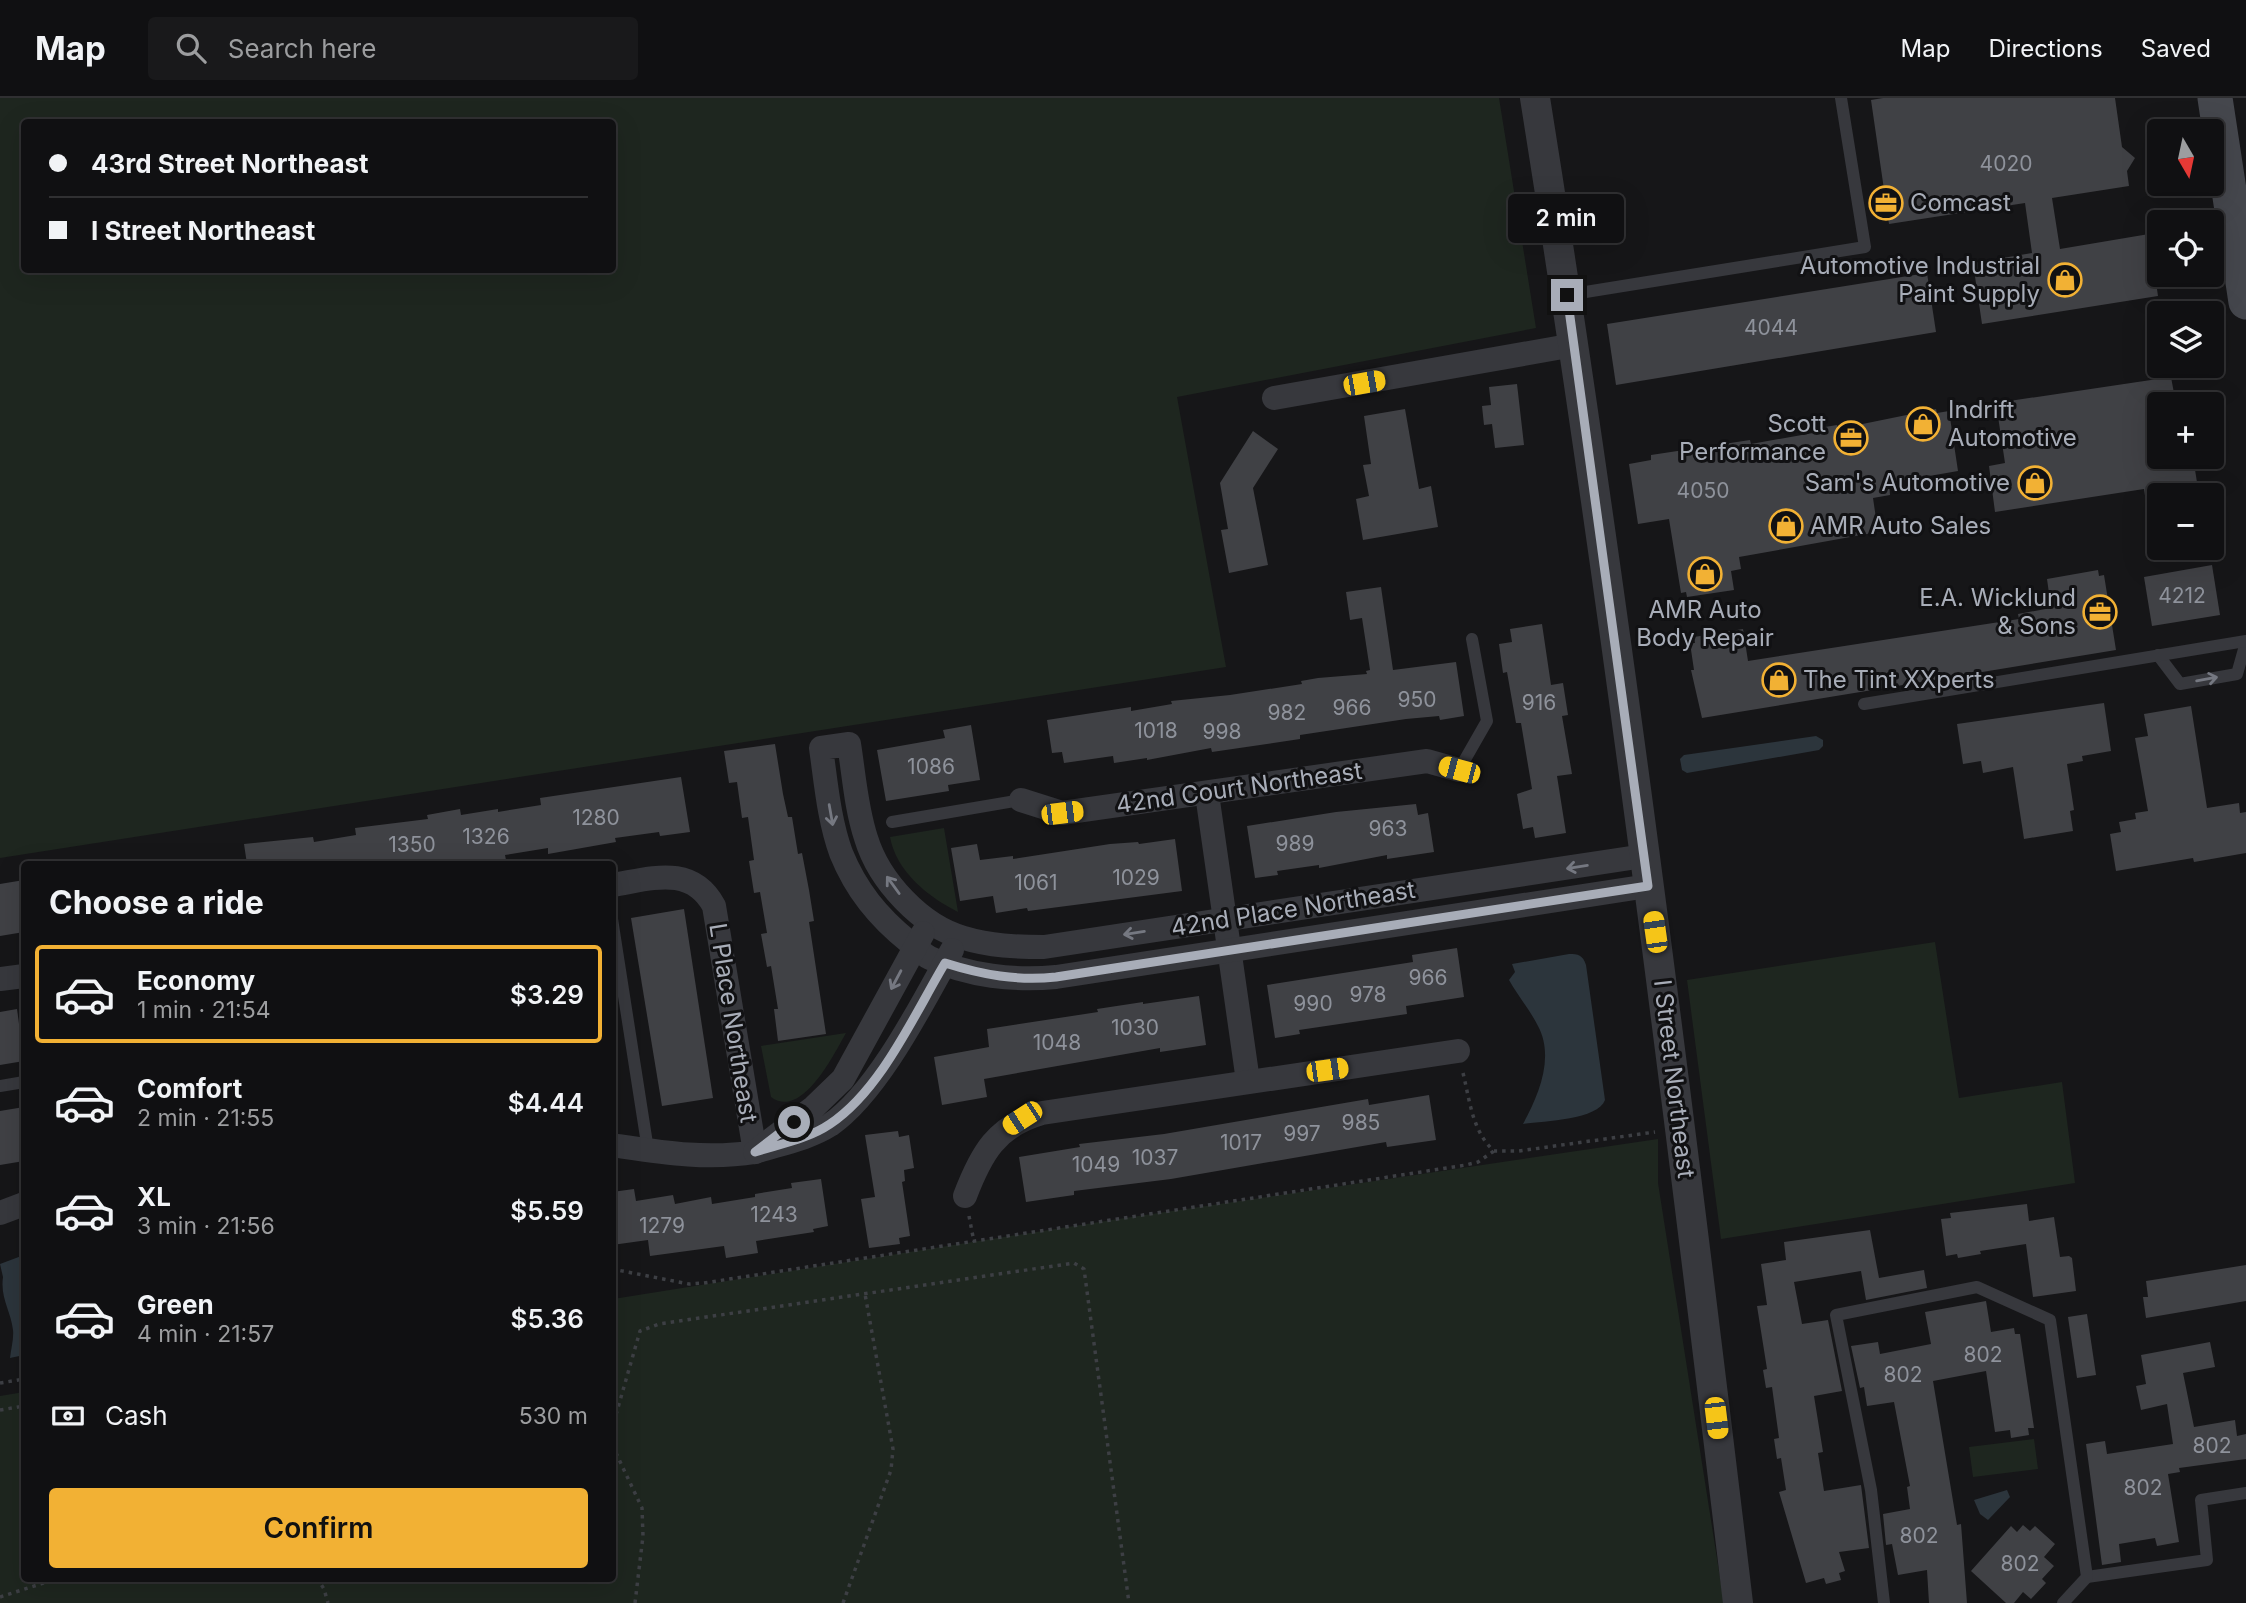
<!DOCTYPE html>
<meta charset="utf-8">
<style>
:root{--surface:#101012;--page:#19191b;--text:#f1f3f6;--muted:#9c9d9f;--line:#303032;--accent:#f2b134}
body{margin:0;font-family:Inter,sans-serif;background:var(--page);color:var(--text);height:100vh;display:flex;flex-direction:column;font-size:26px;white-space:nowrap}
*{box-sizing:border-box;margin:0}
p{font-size:23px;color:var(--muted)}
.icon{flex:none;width:38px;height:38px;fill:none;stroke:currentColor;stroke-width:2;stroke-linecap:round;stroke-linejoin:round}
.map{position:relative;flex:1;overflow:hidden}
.details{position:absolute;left:21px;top:763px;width:595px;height:721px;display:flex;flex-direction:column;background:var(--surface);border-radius:7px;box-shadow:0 7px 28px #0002,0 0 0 2px var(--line)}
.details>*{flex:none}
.top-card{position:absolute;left:21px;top:21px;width:595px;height:154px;border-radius:7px;box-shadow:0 7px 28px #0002,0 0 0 2px var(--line);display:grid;align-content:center;height:154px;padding:0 28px;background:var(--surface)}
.needle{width:46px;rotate:171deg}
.buttons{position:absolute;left:2147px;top:21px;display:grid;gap:14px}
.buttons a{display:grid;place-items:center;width:77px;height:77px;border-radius:7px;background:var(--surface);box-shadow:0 7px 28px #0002,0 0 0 2px var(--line);font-size:35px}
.end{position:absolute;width:32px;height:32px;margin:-16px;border:9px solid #a8adb8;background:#111;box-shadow:0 0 0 4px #111}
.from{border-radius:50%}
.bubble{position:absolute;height:49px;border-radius:7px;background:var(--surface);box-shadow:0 7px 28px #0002,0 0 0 2px var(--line);font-size:23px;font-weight:600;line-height:49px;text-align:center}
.car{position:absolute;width:21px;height:42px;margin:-21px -10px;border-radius:9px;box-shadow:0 0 5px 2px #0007;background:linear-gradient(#f5c518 24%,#345 0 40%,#f5c518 0 76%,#345 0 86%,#f5c518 0)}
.top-card b{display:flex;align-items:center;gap:24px;height:66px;font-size:26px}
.top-card b+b{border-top:2px solid var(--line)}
.top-card i{width:18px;height:18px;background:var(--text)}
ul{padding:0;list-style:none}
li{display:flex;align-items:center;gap:21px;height:98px;margin:0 14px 10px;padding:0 14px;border:4px solid transparent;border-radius:7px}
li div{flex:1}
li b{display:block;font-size:26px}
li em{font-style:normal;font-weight:600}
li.selected{border-color:var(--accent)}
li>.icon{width:63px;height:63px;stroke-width:1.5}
h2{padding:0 28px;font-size:32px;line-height:84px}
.pay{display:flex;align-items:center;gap:18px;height:77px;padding:0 28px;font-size:26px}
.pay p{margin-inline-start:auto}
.button{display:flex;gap:14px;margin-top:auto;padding:14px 28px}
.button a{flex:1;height:80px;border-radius:7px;background:var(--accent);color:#111;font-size:28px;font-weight:600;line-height:80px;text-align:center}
header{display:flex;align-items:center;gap:42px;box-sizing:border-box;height:98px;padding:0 35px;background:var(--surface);border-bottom:2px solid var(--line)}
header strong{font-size:33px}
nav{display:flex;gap:38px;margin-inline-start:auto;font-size:24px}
.search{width:490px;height:63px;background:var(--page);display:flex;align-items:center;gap:18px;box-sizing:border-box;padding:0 24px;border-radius:7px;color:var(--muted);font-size:26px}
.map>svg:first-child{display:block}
.green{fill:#1e261f;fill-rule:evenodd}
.water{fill:#2c353c}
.building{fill:#404145}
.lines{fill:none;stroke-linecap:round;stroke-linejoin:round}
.path{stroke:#3d3f44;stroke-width:3.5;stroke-dasharray:3.5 5;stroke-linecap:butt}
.service{stroke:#37383d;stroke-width:12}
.minor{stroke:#37383d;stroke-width:24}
.tertiary{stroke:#37383d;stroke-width:30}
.secondary{stroke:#45474d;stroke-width:35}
.oneway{stroke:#757881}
.route{stroke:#a8adb8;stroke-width:9}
.labels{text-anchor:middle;stroke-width:6;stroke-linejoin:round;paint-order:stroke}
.number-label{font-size:21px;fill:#8e929b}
.poi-label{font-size:24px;fill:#a8adb8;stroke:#111113;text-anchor:start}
.street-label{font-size:24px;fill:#a8adb8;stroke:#111113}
</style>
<header>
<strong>Map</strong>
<div class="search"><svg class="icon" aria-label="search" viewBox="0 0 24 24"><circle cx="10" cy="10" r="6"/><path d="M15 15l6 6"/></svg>Search here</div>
<nav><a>Map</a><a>Directions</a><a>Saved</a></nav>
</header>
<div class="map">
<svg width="2246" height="1505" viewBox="0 0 2246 1505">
<rect width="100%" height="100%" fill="#161618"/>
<g class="green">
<path d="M 0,0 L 1499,0 L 1536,230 L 1177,299 L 1226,569 L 0,760 ZM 612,24 L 612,172 L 24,172 L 24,24 Z"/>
<path d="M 944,730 L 958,814 C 928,799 896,773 890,739 Z"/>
<polygon points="1935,844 1959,1000 2062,984 2075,1085 1721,1141 1687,882"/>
<path d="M 846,935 C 834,956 802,1022 771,999 L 761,948 Z"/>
<polygon points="1658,1041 1658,1085 1724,1505 0,1505 0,1298 24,1294 24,1480 612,1480 613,1201 1118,1121"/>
<polygon points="2034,1341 2038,1371 1973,1379 1969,1349"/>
</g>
<g class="water">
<polygon points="1816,638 1823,642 1823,648 1819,652 1687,675 1682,672 1680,661 1684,657"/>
<path d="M 1569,856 C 1578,856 1583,857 1586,867 L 1605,1002 C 1598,1022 1543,1023 1523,1026 C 1538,998 1555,960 1538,928 C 1530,912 1518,898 1509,882 L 1515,874 L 1512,866 Z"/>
<path d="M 24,1157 L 24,1257 L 10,1260 C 11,1251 14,1240 13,1232 C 11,1213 0,1200 3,1179 L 0,1166 Z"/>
<polygon points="2007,1392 2010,1399 1988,1422 1980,1416 1974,1402"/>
</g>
<g class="building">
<polygon points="1883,0 2115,0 2122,49 2135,60 2127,73 2129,88 2052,100 2060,151 2149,136 2158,198 1982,226 1973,165 2032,155 2025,105 1889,126 1871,2"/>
<polygon points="1927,175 1936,234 1616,287 1607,226"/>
<polygon points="2171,279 2176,306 2160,306 2160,359 2193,359 2199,397 2160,397 2160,431 2150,432 2144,391 1995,414 1989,368 2005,365 1996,305"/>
<polygon points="1517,286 1524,347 1495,350 1492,326 1484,327 1482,308 1491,307 1489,289"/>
<polygon points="1405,311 1419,391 1431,388 1438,429 1363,442 1356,401 1369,398 1363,367 1371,366 1364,318"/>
<polygon points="1936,311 1937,315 1949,313 1958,373 1889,385 1890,397 1873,400 1878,434 1739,459 1741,471 1731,473 1734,492 1687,499 1686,494 1681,495 1669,421 1638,426 1629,366 1651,362 1651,357 1750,342 1751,346 1813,335 1813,331 1837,327 1838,331"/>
<polygon points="1253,333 1278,351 1253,390 1268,467 1229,475 1221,432 1228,431 1220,385"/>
<polygon points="2212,467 2220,517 2152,528 2144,479"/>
<polygon points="2098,472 2099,478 2104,477 2116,552 1702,620 1691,572 1694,572 1690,545 1695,545 1694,539 1743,531 1748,563 2019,521 2018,516 2051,510 2047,481"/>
<polygon points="1381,489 1393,572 1456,564 1464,618 1440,622 1439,618 1406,621 1300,637 1300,641 1212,654 1211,650 1147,662 1147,660 1114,665 1113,658 1064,665 1062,654 1052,655 1047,622 1131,609 1131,613 1172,606 1171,603 1230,597 1302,586 1301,583 1318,580 1367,576 1366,573 1370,572 1362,520 1350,522 1346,494"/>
<polygon points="1542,526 1551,587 1563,585 1568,617 1562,618 1572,676 1557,678 1566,735 1535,740 1533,729 1523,731 1517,696 1532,691 1521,625 1516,625 1507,574 1503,575 1499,546 1512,544 1510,531"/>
<polygon points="2104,605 2111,653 2082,658 2083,663 2067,666 2074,712 2070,713 2073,733 2024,741 2013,669 1983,675 1981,663 1963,666 1957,626"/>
<polygon points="2191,608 2207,710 2239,705 2240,715 2246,714 2246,755 2194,764 2193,760 2116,773 2110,736 2121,734 2119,724 2136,721 2135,715 2148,713 2135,640 2148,638 2144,616"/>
<polygon points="971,627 980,682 948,687 949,693 886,703 877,652 945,640 943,632"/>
<polygon points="775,646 783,696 788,719 792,719 798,756 802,755 809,792 814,823 809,824 826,936 778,943 774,911 778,911 771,868 767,869 761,836 767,835 760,794 754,795 749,763 754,762 748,719 742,720 737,684 729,685 724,653"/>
<polygon points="681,679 690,734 660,738 659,734 615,740 616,744 548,756 548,750 505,757 506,762 477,766 247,766 244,746 313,739 314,744 356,737 355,730 428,721 427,717 460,711 461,717 498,711 498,714 541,707 540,700"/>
<polygon points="1416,706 1418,717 1428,715 1434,754 1387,761 1387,757 1319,770 1319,767 1277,773 1278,777 1255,780 1247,728 1336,714"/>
<polygon points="1175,741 1182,793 1028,813 1027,810 996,815 993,798 960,803 951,750 977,746 980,762 1013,758 1013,761 1110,746 1138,744 1139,746"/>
<polygon points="24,782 24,834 0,838 0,786"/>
<polygon points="684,811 713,1000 662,1008 631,820"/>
<polygon points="1457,850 1464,899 1406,908 1407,916 1299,932 1300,936 1275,940 1267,887 1413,864 1412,857"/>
<polygon points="1199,898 1206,947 1160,954 1160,950 984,981 987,999 942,1007 934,959 989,949 987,931 1098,914 1097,911 1143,904 1143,906"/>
<polygon points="17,911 24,963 0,967 0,914"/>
<polygon points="1429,997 1436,1042 1387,1049 1386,1044 1171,1081 1074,1093 1074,1097 1026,1104 1019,1059 1080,1049 1079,1046 1164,1036 1368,1001 1369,1007"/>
<polygon points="24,1009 24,1063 0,1067 0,1013"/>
<polygon points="898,1033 899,1039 909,1037 914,1070 904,1072 905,1083 902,1084 910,1138 899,1140 900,1146 869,1150 861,1101 875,1099 865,1037"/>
<polygon points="821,1081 828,1128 813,1131 814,1134 756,1143 758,1155 726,1160 724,1148 650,1158 648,1142 612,1147 612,1094 634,1091 636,1103 673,1097 675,1106 711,1099 712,1106 755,1099 755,1096 792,1090 791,1085"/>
<polygon points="2027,1106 2029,1123 2054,1119 2060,1159 2069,1158 2072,1160 2076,1193 2033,1199 2026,1146 1980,1153 1981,1156 1958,1160 1957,1156 1946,1158 1941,1121 1951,1120 1950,1115"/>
<polygon points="1870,1132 1879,1180 1924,1172 1927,1190 1866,1202 1861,1173 1794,1184 1802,1226 1828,1222 1842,1293 1814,1298 1823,1354 1818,1355 1824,1393 1861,1387 1869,1450 1839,1454 1845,1473 1839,1475 1841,1482 1826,1486 1824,1480 1806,1485 1779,1394 1786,1392 1781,1360 1777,1361 1774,1341 1779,1340 1772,1289 1766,1290 1763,1272 1767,1271 1757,1208 1767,1207 1761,1166 1786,1162 1784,1144"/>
<polygon points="2246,1167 2246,1203 2146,1220 2143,1199 2148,1199 2146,1183"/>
<polygon points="1986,1203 1991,1234 2014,1230 2015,1236 2020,1236 2034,1330 2028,1330 2029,1337 2011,1340 2010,1332 1995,1334 1986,1273 1933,1283 1957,1427 1961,1426 1967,1505 1929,1505 1927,1472 1898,1477 1892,1446 1886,1447 1883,1416 1910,1411 1907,1389 1910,1388 1894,1304 1867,1308 1864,1289 1860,1290 1851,1248 1878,1244 1880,1256 1931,1246 1925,1214"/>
<polygon points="2087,1216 2096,1277 2077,1280 2068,1219"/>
<polygon points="2210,1244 2215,1269 2183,1275 2194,1329 2235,1322 2237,1338 2246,1336 2246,1361 2179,1370 2180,1374 2168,1376 2179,1444 2157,1448 2155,1440 2119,1446 2121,1464 2102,1467 2086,1346 2105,1343 2107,1356 2173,1346 2167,1306 2141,1312 2136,1288 2146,1286 2141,1257"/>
<polygon points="2023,1427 2030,1433 2035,1428 2055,1446 2044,1459 2054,1468 2042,1481 2046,1485 2031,1501 2023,1494 2014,1505 2006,1505 1971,1473 2011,1428 2017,1434"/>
</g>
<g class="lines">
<g class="path">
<path d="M 1463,975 C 1470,1003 1472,1033 1494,1053 L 1519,1053 L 1655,1034"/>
<polyline points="969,1118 974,1144"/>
<polyline points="612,1171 689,1186 704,1185 1466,1067 1478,1064 1494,1053"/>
<polyline points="0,1285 24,1281"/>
<polyline points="0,1312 24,1308"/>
<polyline points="317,1480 324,1491 328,1505"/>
<polyline points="0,1499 59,1480"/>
<polyline points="635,1505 643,1438 642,1410 615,1353 613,1327 640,1233 659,1226 1074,1165 1084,1171 1129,1505"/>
<polyline points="843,1505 891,1372 893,1351 865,1196"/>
</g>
<g class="service">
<polyline points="1567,197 1865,149 1841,0"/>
<polyline points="2158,557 2180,586 2237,576 2246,544"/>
<polyline points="1864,606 2246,543"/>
<polyline points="1459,672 1487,623 1472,541"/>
<polyline points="892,724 1021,702"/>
<polyline points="612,821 648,1052"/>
<polyline points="0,988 24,984"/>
<polyline points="2087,1479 2207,1462 2201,1402 2246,1395"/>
<polyline points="1884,1505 1871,1392 1836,1217 1977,1189 2050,1222 2087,1479 2063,1505"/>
</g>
<g class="minor">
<polyline points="1274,300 1574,247"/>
<polyline points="1207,696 1248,983"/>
<polyline points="1021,702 1062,715 1427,663 1459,672"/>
<path d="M 1644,758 L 1044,849 C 1017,849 990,848 964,840 C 921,828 879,783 866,740 C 856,710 854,677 849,646 L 821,650 C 826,685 829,722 841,755 C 856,792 878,819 909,844 C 915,849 922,856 930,860 C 968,878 1015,883 1056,879 L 1648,788"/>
<path d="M 612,787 C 651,781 691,766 714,808 L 755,1054 C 706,1062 660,1054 612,1047"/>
<path d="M 923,835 L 843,981 L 814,1009 L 755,1054 C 780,1046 808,1041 830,1027 C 878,994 923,904 952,852"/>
<polyline points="0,881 24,878"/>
<path d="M 965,1098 C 981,1056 996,1028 1042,1015 L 1458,953"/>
<polyline points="0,1115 24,1106"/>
</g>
<path class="tertiary" d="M 1535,0 C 1615,500 1678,1002 1738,1505"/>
<polyline class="secondary" points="2215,0 2246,204"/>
</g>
<defs><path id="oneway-shaft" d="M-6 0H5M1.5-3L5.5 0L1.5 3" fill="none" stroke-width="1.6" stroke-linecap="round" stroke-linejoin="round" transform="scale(1.75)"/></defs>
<g class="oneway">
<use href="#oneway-shaft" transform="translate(2207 581) rotate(-10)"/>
<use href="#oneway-shaft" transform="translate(831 717) rotate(80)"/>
<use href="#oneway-shaft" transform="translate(1577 769) rotate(171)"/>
<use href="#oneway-shaft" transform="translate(893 787) rotate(-126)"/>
<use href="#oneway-shaft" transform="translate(1134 835) rotate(171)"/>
<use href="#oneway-shaft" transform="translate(896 882) rotate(118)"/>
</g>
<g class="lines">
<path class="route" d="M 794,1024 L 755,1054 C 780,1046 808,1041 830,1026 C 881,992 914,917 945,865 C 983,877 1017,883 1056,879 L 1648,788 L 1567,197"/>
</g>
<defs>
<symbol id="office-ring" viewBox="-11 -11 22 22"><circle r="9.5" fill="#111113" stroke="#f2b134" stroke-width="1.5"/><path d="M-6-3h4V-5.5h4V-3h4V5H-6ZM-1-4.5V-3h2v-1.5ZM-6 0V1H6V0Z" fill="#f2b134"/></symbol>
<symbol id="shop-ring" viewBox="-11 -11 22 22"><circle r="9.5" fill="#111113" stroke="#f2b134" stroke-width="1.5"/><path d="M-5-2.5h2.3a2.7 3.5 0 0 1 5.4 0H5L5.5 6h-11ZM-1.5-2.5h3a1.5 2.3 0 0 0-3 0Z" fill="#f2b134"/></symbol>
</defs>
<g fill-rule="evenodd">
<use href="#office-ring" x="1867" y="86" width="38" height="38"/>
<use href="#shop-ring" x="2046" y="163" width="38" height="38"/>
<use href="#shop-ring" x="1904" y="307" width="38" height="38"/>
<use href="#office-ring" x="1832" y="321" width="38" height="38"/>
<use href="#shop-ring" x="2016" y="366" width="38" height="38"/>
<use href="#shop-ring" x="1767" y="409" width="38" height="38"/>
<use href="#shop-ring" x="1686" y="457" width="38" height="38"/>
<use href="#office-ring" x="2081" y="495" width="38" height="38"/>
<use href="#shop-ring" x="1760" y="563" width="38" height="38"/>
</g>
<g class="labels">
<g class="number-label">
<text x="2006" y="73">4020</text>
<text x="1771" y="237">4044</text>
<text x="1703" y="400">4050</text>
<text x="2182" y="505">4212</text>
<text x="1417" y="609">950</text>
<text x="1539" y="612">916</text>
<text x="1352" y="617">966</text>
<text x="1287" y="622">982</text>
<text x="1156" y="640">1018</text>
<text x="1222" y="641">998</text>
<text x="931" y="676">1086</text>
<text x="596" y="727">1280</text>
<text x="1388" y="738">963</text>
<text x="486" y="746">1326</text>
<text x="1295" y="753">989</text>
<text x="412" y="754">1350</text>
<text x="1136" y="787">1029</text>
<text x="1036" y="792">1061</text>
<text x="1428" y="887">966</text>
<text x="1368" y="904">978</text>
<text x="1313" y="913">990</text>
<text x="1135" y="937">1030</text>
<text x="1057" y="952">1048</text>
<text x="1361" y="1032">985</text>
<text x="1302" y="1043">997</text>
<text x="1241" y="1052">1017</text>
<text x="1155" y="1067">1037</text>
<text x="1096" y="1074">1049</text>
<text x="774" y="1124">1243</text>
<text x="662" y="1135">1279</text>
<text x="1983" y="1264">802</text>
<text x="1903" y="1284">802</text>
<text x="2212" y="1355">802</text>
<text x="2143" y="1397">802</text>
<text x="1919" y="1445">802</text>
<text x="2020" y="1473">802</text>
</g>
<g class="poi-label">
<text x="1910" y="113">Comcast</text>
<text x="2040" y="176" text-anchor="end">Automotive Industrial<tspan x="2040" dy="28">Paint Supply</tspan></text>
<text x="1948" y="320">Indrift<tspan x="1948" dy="28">Automotive</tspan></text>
<text x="1826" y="334" text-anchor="end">Scott<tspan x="1826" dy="28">Performance</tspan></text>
<text x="2010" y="393" text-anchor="end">Sam's Automotive</text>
<text x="1810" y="436">AMR Auto Sales</text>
<text x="2076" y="508" text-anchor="end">E.A. Wicklund<tspan x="2076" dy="28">&amp; Sons</tspan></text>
<text x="1705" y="520" text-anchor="middle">AMR Auto<tspan x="1705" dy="28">Body Repair</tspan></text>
<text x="1803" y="590">The Tint XXperts</text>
</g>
<g class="street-label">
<text transform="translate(1239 690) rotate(-8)" y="8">42nd Court Northeast</text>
<text transform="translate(1293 811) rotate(-9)" y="8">42nd Place Northeast</text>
<text transform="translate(733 925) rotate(81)" y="8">L Place Northeast</text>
<text transform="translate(1674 981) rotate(83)" y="8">I Street Northeast</text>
</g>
</g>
</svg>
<div class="buttons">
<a><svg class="needle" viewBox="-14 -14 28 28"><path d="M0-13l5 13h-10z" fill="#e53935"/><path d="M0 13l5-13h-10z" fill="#9c9d9f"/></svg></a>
<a><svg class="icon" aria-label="locate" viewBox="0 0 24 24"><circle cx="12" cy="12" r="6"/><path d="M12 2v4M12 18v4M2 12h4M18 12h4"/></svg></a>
<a><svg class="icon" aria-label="layers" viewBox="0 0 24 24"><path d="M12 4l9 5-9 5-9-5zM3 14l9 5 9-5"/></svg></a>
<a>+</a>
<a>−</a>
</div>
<i class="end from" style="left:794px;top:1024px"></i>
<i class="end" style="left:1567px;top:197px"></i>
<div class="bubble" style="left:1508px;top:96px;width:116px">2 min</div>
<i class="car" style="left:1364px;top:285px;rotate:80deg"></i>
<i class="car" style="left:1459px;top:672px;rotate:285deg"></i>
<i class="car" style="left:1062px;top:715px;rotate:83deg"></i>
<i class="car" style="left:1655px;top:834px;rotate:352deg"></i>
<i class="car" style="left:1327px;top:972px;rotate:82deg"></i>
<i class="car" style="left:1022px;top:1020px;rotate:237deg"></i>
<i class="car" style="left:1716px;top:1320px;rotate:173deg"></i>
<div class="top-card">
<b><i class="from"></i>43rd Street Northeast</b>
<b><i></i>I Street Northeast</b>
</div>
<section class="details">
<h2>Choose a ride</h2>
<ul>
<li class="selected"><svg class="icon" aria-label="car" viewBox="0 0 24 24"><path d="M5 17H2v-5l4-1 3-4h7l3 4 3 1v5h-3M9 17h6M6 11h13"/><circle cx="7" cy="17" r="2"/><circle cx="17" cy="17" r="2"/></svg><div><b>Economy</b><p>1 min · 21:54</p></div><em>$3.29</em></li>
<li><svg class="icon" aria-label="car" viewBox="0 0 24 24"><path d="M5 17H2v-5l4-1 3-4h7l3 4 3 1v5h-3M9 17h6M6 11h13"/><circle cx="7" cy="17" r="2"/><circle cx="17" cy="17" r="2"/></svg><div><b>Comfort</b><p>2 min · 21:55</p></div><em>$4.44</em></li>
<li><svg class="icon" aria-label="car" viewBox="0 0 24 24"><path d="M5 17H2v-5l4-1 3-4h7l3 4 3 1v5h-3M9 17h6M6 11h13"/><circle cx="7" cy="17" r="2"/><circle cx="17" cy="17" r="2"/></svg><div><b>XL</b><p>3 min · 21:56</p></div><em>$5.59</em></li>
<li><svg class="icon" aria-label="car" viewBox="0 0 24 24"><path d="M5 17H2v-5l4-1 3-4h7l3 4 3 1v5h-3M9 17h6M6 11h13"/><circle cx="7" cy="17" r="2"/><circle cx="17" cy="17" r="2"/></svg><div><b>Green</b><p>4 min · 21:57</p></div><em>$5.36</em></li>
</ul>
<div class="pay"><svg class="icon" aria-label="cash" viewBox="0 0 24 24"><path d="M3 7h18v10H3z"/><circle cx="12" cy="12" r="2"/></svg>Cash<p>530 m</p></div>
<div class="button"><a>Confirm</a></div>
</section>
</div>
